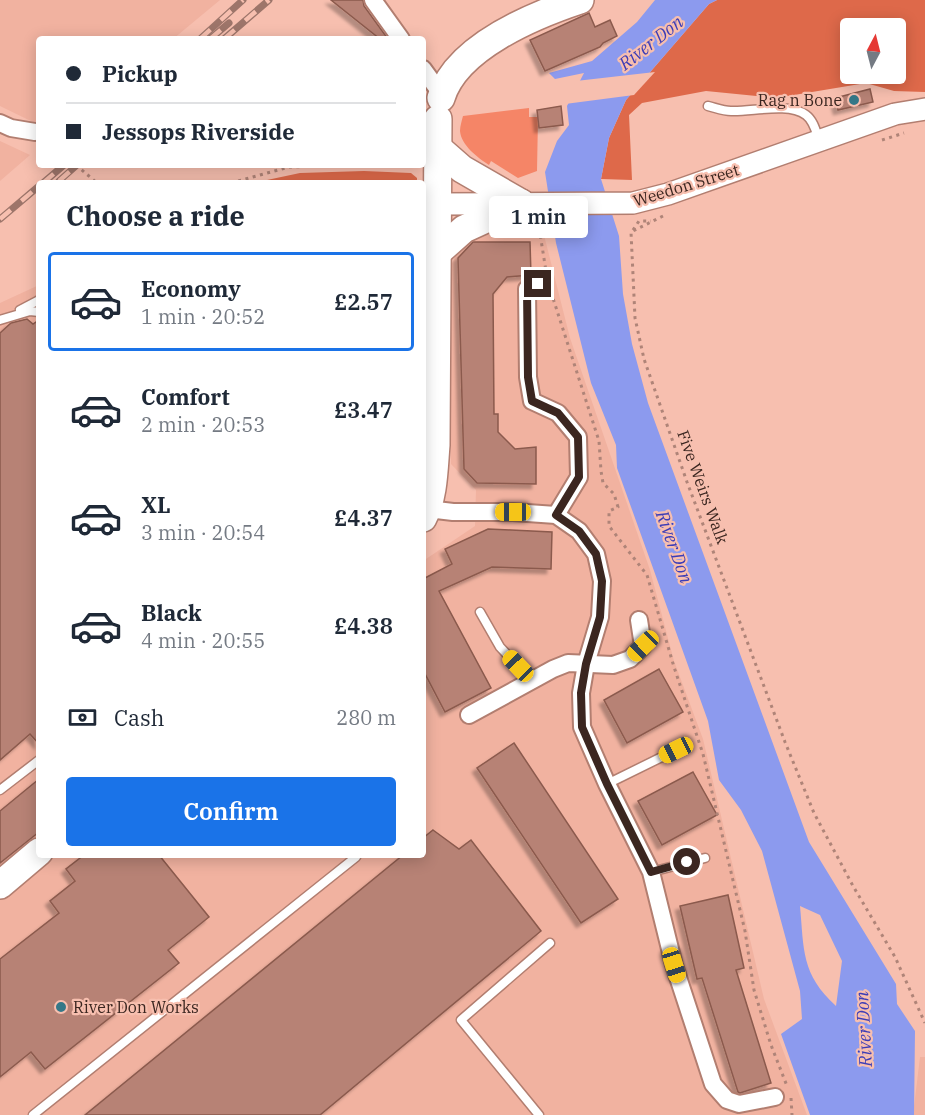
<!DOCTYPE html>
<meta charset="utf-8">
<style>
:root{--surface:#fff;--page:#f2f2f3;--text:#1f2937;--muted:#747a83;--line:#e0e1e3;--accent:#1a73e8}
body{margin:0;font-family:"IBM Plex Serif",serif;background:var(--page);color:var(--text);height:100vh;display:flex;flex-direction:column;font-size:22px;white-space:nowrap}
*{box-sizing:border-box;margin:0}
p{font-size:20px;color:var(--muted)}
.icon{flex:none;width:33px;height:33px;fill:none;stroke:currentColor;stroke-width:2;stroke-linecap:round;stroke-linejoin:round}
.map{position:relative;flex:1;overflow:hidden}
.side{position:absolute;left:36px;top:180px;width:390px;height:678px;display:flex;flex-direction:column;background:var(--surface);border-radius:6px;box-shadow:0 3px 15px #0003}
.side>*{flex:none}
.top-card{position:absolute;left:36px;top:36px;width:390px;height:132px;border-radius:6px;box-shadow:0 3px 15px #0003;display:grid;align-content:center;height:132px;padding:0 30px;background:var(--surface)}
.needle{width:39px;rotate:7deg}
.buttons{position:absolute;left:840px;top:18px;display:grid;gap:12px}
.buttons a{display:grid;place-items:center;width:66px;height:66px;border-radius:6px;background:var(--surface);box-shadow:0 3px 15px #0003;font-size:30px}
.end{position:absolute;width:27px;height:27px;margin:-14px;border:8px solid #3b2620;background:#fff;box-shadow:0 0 0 3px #fff}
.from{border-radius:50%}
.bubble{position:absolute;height:42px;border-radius:6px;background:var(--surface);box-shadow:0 3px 15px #0003;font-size:20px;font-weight:600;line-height:42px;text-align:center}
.car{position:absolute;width:18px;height:36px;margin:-18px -9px;border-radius:8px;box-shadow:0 0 4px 2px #0007;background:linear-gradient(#f5c518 24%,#345 0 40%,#f5c518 0 76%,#345 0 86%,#f5c518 0)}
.top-card b{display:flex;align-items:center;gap:21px;height:57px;font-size:22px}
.top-card b+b{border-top:2px solid var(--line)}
.top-card i{width:15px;height:15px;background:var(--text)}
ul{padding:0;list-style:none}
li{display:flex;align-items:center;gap:18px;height:99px;margin:0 12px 9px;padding:0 18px;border:3px solid transparent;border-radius:6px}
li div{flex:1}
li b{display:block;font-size:22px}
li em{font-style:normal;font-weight:600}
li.current{border-color:var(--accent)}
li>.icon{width:54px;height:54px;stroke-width:1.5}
h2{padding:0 30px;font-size:27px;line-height:72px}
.pay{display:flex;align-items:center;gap:15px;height:66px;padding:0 30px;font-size:22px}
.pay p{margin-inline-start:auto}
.action{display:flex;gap:12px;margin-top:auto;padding:12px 30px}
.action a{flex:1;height:69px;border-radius:6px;background:var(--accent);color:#fff;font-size:24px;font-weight:600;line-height:69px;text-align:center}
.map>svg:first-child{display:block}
.built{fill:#f1b2a0}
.green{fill:#f58567}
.forest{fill:#de694a;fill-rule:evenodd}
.water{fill:#8c9aee;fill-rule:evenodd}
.pier{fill:#f7bfaf}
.building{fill:#b78274;stroke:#8b5a4d;stroke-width:1.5;filter:url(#shadow)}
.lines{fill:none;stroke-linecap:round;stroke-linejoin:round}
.service-casing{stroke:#b27e70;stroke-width:11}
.minor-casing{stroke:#b27e70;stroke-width:20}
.tertiary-casing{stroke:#b27e70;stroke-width:24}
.primary-casing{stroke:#b27e70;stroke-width:30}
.path{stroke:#af8478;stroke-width:3;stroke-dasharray:3 4.5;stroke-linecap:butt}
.service{stroke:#fff;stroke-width:8}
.minor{stroke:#fff;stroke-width:16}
.tertiary{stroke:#fff;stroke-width:21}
.primary{stroke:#fff;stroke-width:27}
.rail-casing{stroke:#9d756a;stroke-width:7}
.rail{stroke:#f7bfaf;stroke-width:4.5;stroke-dasharray:14;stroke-linecap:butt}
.route{stroke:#3b2620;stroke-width:8}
.poi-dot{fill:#357888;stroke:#f7bfaf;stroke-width:2}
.labels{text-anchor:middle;stroke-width:4.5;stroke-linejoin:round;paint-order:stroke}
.poi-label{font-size:16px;fill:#3b2620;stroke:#f7bfaf;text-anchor:end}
.street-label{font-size:16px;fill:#3b2620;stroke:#f7bfaf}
.water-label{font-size:18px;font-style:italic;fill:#3d3db6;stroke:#f7bfaf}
</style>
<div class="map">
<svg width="925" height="1115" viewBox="0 0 925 1115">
<defs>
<filter id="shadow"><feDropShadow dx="-4.5" dy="4.5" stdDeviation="1.5" flood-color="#0004"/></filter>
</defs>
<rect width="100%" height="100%" fill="#f7bfaf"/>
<g class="built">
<polygon points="0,0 220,0 173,39 39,39 39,125 0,106"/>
<polygon points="0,141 30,155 0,181"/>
<polygon points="477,234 544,235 570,338 650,570 674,661 703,739 764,999 807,1115 0,1115 0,303 39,285 39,855 423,855 423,561 475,526 476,490 451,464 449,270 460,246"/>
<polygon points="920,1057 925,1057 925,1115 913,1115"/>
</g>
<path class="green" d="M 529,108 L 529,117 L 538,117 L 537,171 L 518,178 L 491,161 L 489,165 C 478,158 461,145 460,131 C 460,126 462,120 463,116 Z"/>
<g class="forest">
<path d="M 717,0 L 925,0 L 925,92 L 894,91 L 866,83 L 776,98 L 706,91 L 642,103 L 629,115 L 632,180 L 601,179 L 609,138 L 626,100 L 709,4 ZM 850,28 L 896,28 L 896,74 L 850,74 Z"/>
<polygon points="364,171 411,173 417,178 417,183 253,183 300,173"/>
</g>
<path class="water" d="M 655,0 L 717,0 L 709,4 L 626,100 L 609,138 L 601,179 L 619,236 L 623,294 L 632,344 L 648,403 L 809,842 L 896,984 L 897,1004 L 915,1031 L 914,1115 L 810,1115 L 781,1034 L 802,1019 L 800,991 L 762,851 L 741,810 L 719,780 L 708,721 L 617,468 L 616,445 L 591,383 L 556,243 L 545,172 L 557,141 L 569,125 L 567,106 L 584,73 L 555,79 L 549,73 L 592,61 L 637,22 ZM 800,906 L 820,915 L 842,961 L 836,1006 C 801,974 804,950 800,906 Z"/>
<polygon class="pier" points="655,72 634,95 565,104 576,81"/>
<g class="building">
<polygon points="331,0 363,0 364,6 388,39 380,39"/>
<polygon points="589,13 595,27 610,20 617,36 603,43 600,47 545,71 530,40"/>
<polygon points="870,89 873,102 838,110 835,98"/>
<polygon points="561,106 563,125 539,128 537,110"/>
<polygon points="473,242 530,242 531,275 507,277 493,294 494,414 498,414 498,432 515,449 536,447 536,484 477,483 464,469 458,258"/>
<polygon points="27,319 33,324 39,320 39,744 30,734 0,760 0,333 11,323"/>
<polygon points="488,529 552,532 551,569 492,567 439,591 491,688 445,712 423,670 423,579 452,564 445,549"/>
<polygon points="659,669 683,712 627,743 604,700"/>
<polygon points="514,743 618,899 581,923 477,768"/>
<polygon points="693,772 717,815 662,845 638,801"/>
<polygon points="39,779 39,832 0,863 0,811"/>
<polygon points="433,830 459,849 471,840 541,931 320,1115 85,1115 403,855 423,855 423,838"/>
<polygon points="84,855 159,855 209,917 168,950 179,963 45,1069 31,1052 0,1077 0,959 59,913 50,901 75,881 66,869"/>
<polygon points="728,895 744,968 736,970 771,1083 740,1093 738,1092 702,978 697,979 680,906"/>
</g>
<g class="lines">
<defs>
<g id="service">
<path d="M 708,106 C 716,108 723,111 731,111 C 752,112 788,102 806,115 C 814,121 816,132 819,140"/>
<polyline points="20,310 39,300"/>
<polyline points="0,320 30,311 39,312"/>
<polyline points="480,612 500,647 531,680"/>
<polyline points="607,784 676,750"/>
<polyline points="0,790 39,760"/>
<polyline points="651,872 705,858"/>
<polyline points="33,1115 356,857 355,855"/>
<polyline points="539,1115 461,1020 550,943"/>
</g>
<g id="minor">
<polyline points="373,0 401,39"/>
<polyline points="423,69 442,95"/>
<polyline points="0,123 11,128 35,132"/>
<polyline points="538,284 527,289 528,377 532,401 558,413 578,437 579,477 556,515"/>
<polyline points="428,509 453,512 513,512 556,515 579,531 596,554 602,581 600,617 586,664 581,693 582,727 607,784 651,872 674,965 713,1084 727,1100 739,1104 775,1097"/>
<polyline points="469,715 553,669 568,663 613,665 630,659 643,646 639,620"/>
</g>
<polyline id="tertiary" points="437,204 633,203 668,194 895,114 925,109"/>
<g id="primary">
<path d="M 441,98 C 456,47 535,15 580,0"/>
<polyline points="438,148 462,169 521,203"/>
<polyline points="437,253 464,229 521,203"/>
<path d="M 423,518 C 434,497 434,469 436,445 L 438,119"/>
<polyline points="0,885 39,852"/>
</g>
</defs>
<use href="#service" class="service-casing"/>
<use href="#minor" class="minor-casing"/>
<use href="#tertiary" class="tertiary-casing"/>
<use href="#primary" class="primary-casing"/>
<g class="path">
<polyline points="882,140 904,133"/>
<polyline points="76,165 97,183"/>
<polyline points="231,183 289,167 356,165"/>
<polyline points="663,216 631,232 635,318 644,359 687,482 785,742 814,813 853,886 895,957 925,1023"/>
<polyline points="538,221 546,271"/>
<polyline points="633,230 639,221 651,221"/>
<polyline points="551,292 599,441 601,471 603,483 614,494 618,507 609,511 609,526 647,575 674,667 703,754 745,931 754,990 771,1045 787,1086"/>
<polyline points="791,1098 792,1115"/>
</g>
<use href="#service" class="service"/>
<use href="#minor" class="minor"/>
<use href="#tertiary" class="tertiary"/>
<use href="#primary" class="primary"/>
<defs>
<g id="rail">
<polyline points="200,39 243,0"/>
<polyline points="210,39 229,23"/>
<polyline points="224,39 269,0"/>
<polyline points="59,181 77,165"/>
<polyline points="43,183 64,165"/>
<polyline points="0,219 39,186"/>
</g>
</defs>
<use href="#rail" class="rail-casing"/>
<use href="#rail" class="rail"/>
</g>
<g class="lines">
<polyline class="route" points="538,284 527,289 528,377 532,401 558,413 578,437 579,477 556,515 579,531 596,554 602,581 600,617 586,664 581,693 582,727 607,784 651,872 687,862"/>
</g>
<g class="poi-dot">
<circle cx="854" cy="100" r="6"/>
<circle cx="61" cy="1007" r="6"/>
</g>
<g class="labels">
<g class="poi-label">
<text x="842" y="106">Rag n Bone</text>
<text x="73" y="1013" text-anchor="start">River Don Works</text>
</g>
<g class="street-label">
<text transform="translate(686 185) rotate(-17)" y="6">Weedon Street</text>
<text transform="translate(703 487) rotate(70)" y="6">Five Weirs Walk</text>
</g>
<g class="water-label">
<text transform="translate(651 43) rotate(-38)" y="6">River Don</text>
<text transform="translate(674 547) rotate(70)" y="6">River Don</text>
<text transform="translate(864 1029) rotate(-93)" y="6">River Don</text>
</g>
</g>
</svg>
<div class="buttons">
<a><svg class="needle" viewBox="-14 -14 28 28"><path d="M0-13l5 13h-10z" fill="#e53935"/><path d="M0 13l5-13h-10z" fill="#747a83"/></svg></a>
</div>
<i class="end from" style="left:687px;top:862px"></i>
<i class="end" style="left:538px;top:284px"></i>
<div class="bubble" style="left:489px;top:196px;width:99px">1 min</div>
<i class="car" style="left:513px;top:512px;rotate:270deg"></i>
<i class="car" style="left:643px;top:646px;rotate:226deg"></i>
<i class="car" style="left:518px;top:666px;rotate:316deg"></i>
<i class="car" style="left:676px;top:750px;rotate:244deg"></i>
<i class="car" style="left:674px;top:965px;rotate:163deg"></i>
<div class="top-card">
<b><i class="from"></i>Pickup</b>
<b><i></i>Jessops Riverside</b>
</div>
<section class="side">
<h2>Choose a ride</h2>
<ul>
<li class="current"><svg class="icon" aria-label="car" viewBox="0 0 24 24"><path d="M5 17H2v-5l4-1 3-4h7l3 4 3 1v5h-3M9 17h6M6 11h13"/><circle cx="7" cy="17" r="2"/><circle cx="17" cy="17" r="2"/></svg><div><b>Economy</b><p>1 min · 20:52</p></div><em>£2.57</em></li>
<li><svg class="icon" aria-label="car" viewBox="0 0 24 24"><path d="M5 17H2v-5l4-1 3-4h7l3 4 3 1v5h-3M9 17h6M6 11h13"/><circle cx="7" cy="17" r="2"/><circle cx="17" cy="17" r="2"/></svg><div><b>Comfort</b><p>2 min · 20:53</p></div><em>£3.47</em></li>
<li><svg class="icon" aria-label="car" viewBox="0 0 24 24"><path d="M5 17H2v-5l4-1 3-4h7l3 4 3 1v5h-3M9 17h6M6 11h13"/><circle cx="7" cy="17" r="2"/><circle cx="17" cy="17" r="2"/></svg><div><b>XL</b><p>3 min · 20:54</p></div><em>£4.37</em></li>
<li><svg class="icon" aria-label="car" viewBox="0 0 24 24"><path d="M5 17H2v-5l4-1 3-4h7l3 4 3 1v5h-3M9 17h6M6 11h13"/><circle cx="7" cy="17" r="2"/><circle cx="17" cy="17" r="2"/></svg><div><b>Black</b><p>4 min · 20:55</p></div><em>£4.38</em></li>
</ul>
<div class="pay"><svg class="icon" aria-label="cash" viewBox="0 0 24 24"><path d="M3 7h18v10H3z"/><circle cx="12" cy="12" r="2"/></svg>Cash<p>280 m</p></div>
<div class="action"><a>Confirm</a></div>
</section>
</div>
